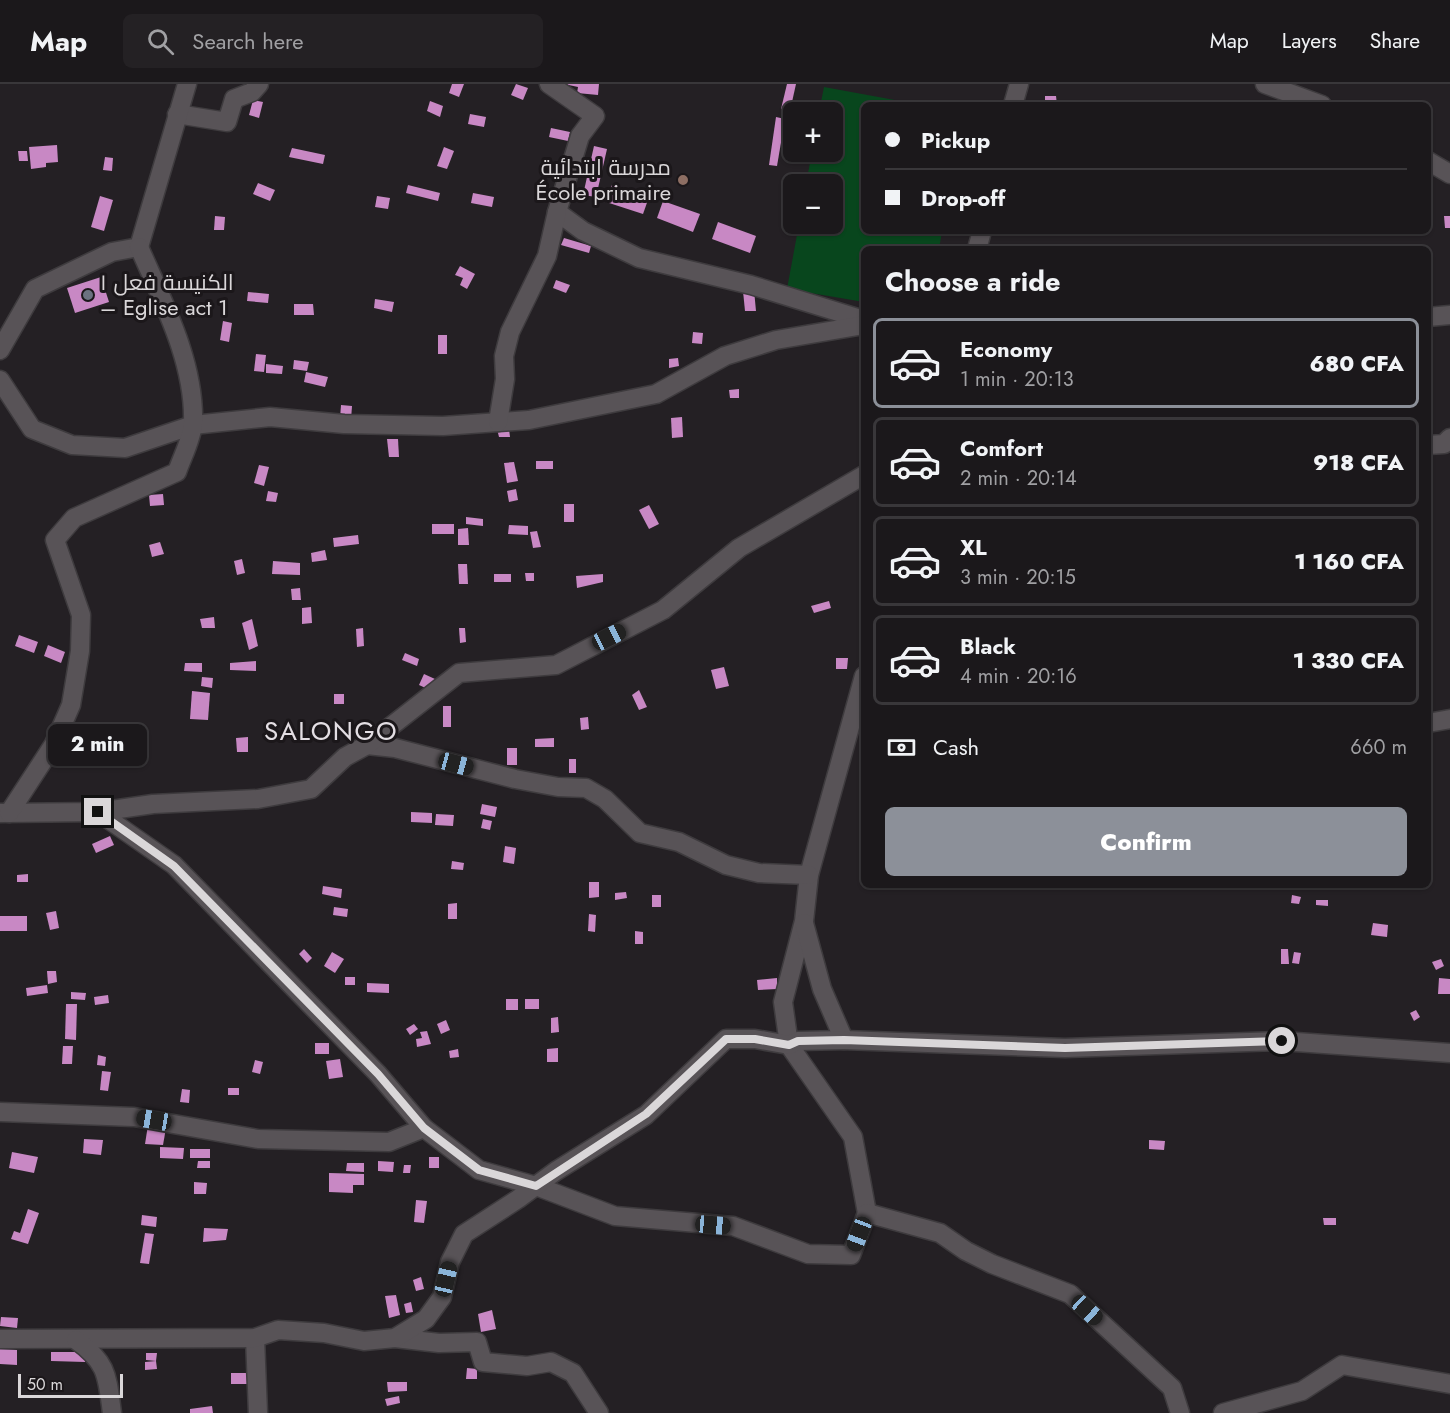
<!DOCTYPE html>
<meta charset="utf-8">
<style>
:root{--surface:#1b181b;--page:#242124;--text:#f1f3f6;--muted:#a0a0a3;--line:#39373a;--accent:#8c9099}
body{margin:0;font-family:Jost,Cairo,sans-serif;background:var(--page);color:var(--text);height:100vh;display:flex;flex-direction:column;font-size:22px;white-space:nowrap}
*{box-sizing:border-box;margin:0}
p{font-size:20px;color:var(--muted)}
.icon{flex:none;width:33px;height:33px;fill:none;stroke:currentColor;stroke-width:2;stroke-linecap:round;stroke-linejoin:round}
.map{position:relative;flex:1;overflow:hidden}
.side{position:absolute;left:861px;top:162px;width:570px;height:642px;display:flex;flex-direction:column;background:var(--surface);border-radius:9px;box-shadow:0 2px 4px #0004,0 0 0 2px var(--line)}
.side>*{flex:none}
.banner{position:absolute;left:861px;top:18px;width:570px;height:132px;border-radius:9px;box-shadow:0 2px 4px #0004,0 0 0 2px var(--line);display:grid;align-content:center;height:132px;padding:0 24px;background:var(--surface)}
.fabs{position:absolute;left:783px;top:18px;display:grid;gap:12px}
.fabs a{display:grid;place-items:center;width:60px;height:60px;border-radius:9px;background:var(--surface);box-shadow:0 2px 4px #0004,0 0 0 2px var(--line);font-size:30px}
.scale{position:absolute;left:18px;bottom:15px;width:105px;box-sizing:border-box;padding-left:6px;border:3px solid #dad7d9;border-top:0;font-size:16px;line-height:21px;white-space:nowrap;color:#dad7d9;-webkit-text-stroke:4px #1b171a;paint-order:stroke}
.end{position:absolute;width:27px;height:27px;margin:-14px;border:8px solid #dad7d9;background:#111;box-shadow:0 0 0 3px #111}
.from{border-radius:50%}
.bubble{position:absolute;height:42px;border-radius:9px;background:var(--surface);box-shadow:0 2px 4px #0004,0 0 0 2px var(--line);font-size:20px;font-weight:800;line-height:42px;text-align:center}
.car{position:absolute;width:18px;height:36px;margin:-18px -9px;border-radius:8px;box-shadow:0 0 4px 2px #0007;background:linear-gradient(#222 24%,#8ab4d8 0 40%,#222 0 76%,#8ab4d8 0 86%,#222 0)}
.banner b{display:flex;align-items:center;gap:21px;height:57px;font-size:22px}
.banner b+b{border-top:2px solid var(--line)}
.banner i{width:15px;height:15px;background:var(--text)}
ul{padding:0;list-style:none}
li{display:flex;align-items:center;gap:18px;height:90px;margin:0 12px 9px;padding:0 12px;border:3px solid var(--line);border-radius:9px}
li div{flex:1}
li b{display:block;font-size:22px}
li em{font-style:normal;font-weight:800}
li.on{border-color:var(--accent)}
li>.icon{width:54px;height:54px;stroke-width:1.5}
h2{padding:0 24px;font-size:27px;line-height:72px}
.pay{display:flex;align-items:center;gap:15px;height:66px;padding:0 24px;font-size:22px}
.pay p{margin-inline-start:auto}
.action{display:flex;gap:12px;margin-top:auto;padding:12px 24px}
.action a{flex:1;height:69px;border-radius:9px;background:var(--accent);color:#fff;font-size:24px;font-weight:800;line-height:69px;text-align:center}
header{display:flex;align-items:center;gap:36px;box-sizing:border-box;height:84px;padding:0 30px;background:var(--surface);border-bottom:2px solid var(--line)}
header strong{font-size:28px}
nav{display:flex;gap:33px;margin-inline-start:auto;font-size:21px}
.search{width:420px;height:54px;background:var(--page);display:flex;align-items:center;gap:15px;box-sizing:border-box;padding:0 21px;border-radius:9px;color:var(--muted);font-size:22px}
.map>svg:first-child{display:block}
.green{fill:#08461d}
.building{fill:#c888c4}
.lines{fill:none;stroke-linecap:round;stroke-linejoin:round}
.minor-casing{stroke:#3e3b3e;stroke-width:21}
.minor{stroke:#585357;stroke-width:18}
.route{stroke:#dad7d9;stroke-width:8}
.education-dot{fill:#8d6e63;stroke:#1b171a;stroke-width:2}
.worship-dot{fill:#6b7280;stroke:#1b171a;stroke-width:2}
.labels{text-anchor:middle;stroke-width:6;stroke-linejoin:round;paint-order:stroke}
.poi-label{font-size:22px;fill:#dad7d9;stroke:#1b171a;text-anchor:end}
.quarter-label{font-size:26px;letter-spacing:1.5px;fill:#e3dee3;stroke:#1b171a}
</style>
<header>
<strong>Map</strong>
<div class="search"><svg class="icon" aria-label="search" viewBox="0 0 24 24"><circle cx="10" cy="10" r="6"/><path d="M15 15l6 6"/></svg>Search here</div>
<nav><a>Map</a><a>Layers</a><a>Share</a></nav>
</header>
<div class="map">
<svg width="1450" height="1329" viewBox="0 0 1450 1329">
<rect width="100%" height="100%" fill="#242024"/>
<polygon class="green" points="824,3 922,21 864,21 864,147 942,147 939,165 864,165 864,218 787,205 799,140 832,140 832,100 806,100 812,68 832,68 832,28 819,28"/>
<g class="building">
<polygon points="452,0 464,0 459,13 449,9"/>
<polygon points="516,0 528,4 523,16 511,11"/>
<polygon points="564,0 599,0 598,11 577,9 578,3"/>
<polygon points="787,0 796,0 790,27 781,25"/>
<polygon points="1045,12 1056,12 1057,21 1045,21"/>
<polygon points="253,16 263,18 259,34 249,31"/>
<polygon points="430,17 443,22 440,33 427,27"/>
<polygon points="470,30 486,33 484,43 468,40"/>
<polygon points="776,33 785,35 777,82 769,81"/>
<polygon points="551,44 570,48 568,57 549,53"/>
<polygon points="57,61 58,78 46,79 46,83 31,85 29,63"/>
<polygon points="594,62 607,65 596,113 583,111"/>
<polygon points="444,63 454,67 447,85 437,82"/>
<polygon points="292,64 325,71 323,80 289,73"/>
<polygon points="18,67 27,67 28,77 19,77"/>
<polygon points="105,73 113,74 112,87 103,86"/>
<polygon points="258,99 275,106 270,117 253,110"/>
<polygon points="408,101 440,109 438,117 406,109"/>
<polygon points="612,101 649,113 643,130 606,118"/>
<polygon points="473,109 494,113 492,123 471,119"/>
<polygon points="100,112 113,116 104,147 91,143"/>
<polygon points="377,112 390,114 388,125 375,123"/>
<polygon points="663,117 700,130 693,148 657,134"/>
<polygon points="215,132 225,133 224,146 214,146"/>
<polygon points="1444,132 1450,132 1450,144 1445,144"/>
<polygon points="718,138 756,152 750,169 712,155"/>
<polygon points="564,154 591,162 589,169 561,161"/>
<polygon points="460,182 475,190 467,205 460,201 463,194 455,191"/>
<polygon points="101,193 109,218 75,229 67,204"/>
<polygon points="556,196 570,201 566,209 553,204"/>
<polygon points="754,206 756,227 745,227 743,207"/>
<polygon points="248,208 269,210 268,219 247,217"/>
<polygon points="375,215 394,218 392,228 374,224"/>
<polygon points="294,220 313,220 314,231 294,231"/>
<polygon points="223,237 232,239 229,258 220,256"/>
<polygon points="693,248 703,249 702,260 692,259"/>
<rect x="438" y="251" width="9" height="19"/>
<polygon points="256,270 266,271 264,288 254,287"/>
<polygon points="678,274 679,282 669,284 669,275"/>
<polygon points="294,276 309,278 307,287 293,285"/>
<polygon points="266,280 283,282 282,290 266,289"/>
<polygon points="306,288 328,293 325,303 304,298"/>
<polygon points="739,305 739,314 730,314 729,306"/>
<polygon points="341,321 352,322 351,336 340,335"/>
<polygon points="682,333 683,353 672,354 671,334"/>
<polygon points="497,345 509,345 510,353 499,353"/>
<polygon points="387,355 398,355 399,373 389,373"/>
<rect x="536" y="377" width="17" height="8"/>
<polygon points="514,378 518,397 507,399 504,379"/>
<polygon points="259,381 269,383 264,402 254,399"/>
<polygon points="516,405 518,416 509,418 507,407"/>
<polygon points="268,407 278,409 276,418 266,417"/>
<polygon points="163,410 164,421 150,422 149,411"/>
<rect x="564" y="420" width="10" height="18"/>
<polygon points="649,421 659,440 649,445 639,426"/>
<polygon points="466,433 483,435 483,442 466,440"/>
<rect x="432" y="440" width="22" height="10"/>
<polygon points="509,441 528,442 528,451 508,450"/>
<polygon points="468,444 469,461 458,461 458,445"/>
<polygon points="537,447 541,463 533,464 530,448"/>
<polygon points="358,451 359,460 334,463 333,454"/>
<polygon points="160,458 164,470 152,473 149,461"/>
<polygon points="325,466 327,476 312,478 311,469"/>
<polygon points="242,475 245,489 237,491 234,477"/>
<polygon points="273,477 300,479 300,491 272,490"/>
<polygon points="458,480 467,480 468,500 459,500"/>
<polygon points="525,489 534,489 534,497 526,497"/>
<rect x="494" y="490" width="17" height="8"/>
<polygon points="603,490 603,498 577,504 576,492"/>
<polygon points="300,504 301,516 292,516 291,505"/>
<polygon points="829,517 831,524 814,529 811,522"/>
<polygon points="311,523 312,539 302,540 302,524"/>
<polygon points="214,533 215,544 202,544 200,535"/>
<polygon points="252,535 258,562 249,566 242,539"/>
<polygon points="363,544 364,562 357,563 356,545"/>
<polygon points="459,544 465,544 466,558 460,559"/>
<polygon points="19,551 38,558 34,569 15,562"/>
<polygon points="48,561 65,568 61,579 44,572"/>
<polygon points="405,569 419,575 417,582 402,576"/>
<polygon points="836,574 848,574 847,585 836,585"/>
<polygon points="256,577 256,587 230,586 230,579"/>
<polygon points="185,579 202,579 202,588 184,587"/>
<polygon points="724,583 729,602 716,605 711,586"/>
<polygon points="424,590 435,595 430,606 419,601"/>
<polygon points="202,593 213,594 212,604 201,602"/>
<polygon points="639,606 647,623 639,626 632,611"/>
<polygon points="192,607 210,609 208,636 190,635"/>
<rect x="334" y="610" width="10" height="10"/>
<rect x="443" y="622" width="8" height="21"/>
<polygon points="588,633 589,645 581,646 580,634"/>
<polygon points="133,653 145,654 144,661 133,660"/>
<polygon points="248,653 248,668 237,668 236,654"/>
<polygon points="554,654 554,663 535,663 535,655"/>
<rect x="507" y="664" width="10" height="17"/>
<rect x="569" y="675" width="7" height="14"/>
<polygon points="482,720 497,723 495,733 480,730"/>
<polygon points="411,728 432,729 432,739 411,738"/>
<polygon points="436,730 454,731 453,742 435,741"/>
<polygon points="483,735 492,737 490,746 481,744"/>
<polygon points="110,752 114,761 96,769 92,760"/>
<polygon points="505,762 516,764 514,780 503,778"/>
<polygon points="452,777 464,779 463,786 451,785"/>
<polygon points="28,790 28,798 17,798 17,791"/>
<polygon points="589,798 599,798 599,813 589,814"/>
<polygon points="323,802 342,805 341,814 322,810"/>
<polygon points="626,808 627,814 615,816 615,809"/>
<rect x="652" y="811" width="9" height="12"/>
<polygon points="1292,811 1301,813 1299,820 1291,819"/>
<polygon points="1316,816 1328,816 1328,822 1316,821"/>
<polygon points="457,819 457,835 448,835 448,820"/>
<polygon points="334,823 348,825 347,833 333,831"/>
<polygon points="56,827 59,844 50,846 46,829"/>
<polygon points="589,830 596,831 595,848 588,847"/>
<rect x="0" y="832" width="27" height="15"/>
<polygon points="1373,839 1388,841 1387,853 1371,851"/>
<polygon points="635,847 643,848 643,860 635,860"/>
<polygon points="304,865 312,874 307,879 299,870"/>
<polygon points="1281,865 1288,865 1289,880 1281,880"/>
<polygon points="332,868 344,875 335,889 324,882"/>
<polygon points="1294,868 1301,869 1299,880 1292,879"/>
<polygon points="1441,875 1444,882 1436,886 1432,878"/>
<polygon points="47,887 56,887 57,898 48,900"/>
<rect x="345" y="893" width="10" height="8"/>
<polygon points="777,894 777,905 758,906 757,896"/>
<polygon points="1439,894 1450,895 1450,910 1438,910"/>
<polygon points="367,899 389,900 389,909 367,908"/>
<polygon points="47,901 48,909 27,912 26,904"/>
<polygon points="71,908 86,909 85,916 71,915"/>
<polygon points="108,911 109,919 95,921 94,913"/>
<rect x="506" y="915" width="12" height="11"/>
<rect x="525" y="915" width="14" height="10"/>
<polygon points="66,920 77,920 76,956 65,955"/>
<polygon points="1416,926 1420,933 1414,937 1410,929"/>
<polygon points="558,933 559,948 551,949 551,934"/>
<polygon points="446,936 450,946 441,950 437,940"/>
<polygon points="414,940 418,945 410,951 406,945"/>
<polygon points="427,947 431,960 417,963 416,955 422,954 420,948"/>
<rect x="315" y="959" width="14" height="11"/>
<polygon points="63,962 73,962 72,980 62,980"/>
<polygon points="558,964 558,978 547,978 547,965"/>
<polygon points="458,965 459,973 450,974 449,967"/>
<polygon points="98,971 106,973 105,982 97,981"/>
<polygon points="340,975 343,993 329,995 326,977"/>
<polygon points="255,976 263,978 260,990 252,988"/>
<polygon points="102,987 111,988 108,1007 100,1006"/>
<rect x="228" y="1004" width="11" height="7"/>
<polygon points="182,1005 190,1006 189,1019 180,1018"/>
<polygon points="148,1041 166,1044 163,1061 145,1060"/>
<polygon points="84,1055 103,1056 101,1071 83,1069"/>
<polygon points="1149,1056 1165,1057 1164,1066 1149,1065"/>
<polygon points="160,1063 184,1064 183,1075 160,1074"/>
<rect x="190" y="1065" width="20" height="9"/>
<polygon points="12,1068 38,1073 34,1089 9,1084"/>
<rect x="429" y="1073" width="10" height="11"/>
<polygon points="198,1077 210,1077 210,1084 197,1084"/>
<polygon points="378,1077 394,1078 393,1088 378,1087"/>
<polygon points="347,1079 364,1079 364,1088 346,1087"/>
<polygon points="404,1081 411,1081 410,1089 403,1089"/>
<polygon points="329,1089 364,1090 364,1101 353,1101 353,1109 329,1108"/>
<polygon points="194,1098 207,1099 206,1110 194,1110"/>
<polygon points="416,1116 427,1117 424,1139 414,1138"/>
<polygon points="28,1125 39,1129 28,1160 11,1155 14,1147 20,1149"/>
<polygon points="142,1131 157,1133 156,1143 141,1141"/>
<polygon points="1323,1134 1336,1134 1336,1141 1324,1141"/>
<polygon points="204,1144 228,1145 226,1156 203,1158"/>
<polygon points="145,1149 154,1150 149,1180 140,1179"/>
<polygon points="421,1193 424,1205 416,1207 413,1196"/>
<polygon points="396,1211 400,1231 389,1234 385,1212"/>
<polygon points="411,1218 413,1228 406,1229 404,1220"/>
<polygon points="492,1226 496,1245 481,1248 478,1230"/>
<polygon points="1,1233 18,1234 17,1244 0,1242"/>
<polygon points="0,1265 17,1266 17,1281 0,1280"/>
<polygon points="51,1268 85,1268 85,1278 51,1277"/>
<polygon points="146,1269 157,1269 156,1277 146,1276"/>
<polygon points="156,1277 157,1285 145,1286 145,1278"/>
<polygon points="467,1284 477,1285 477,1295 466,1295"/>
<rect x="231" y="1289" width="16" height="11"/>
<polygon points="387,1298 407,1298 407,1307 388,1308"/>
<polygon points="399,1312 400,1319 387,1322 385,1315"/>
<polygon points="212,1322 213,1329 190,1329 190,1325"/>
</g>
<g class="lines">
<defs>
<g id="minor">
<polyline points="549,0 595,32 580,52 557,128 583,147 639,174 751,201 864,236"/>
<polyline points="1265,0 1322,21"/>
<polyline points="1013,21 1019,0"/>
<polyline points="177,30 227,38 234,15 252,8 259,0"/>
<polyline points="1428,77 1450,90"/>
<polyline points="977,165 982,147"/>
<polyline points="1428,233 1450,231"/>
<polyline points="0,266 35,205 112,168 139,163 187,0"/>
<polyline points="0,296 32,345 72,361 125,364 193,341 270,333 344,340 443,342 529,336 656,310 725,272 776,256 864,241"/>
<polyline points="498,338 505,295 504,272 510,248 547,172 557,128"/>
<polyline points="1428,361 1444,360 1450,354"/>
<polyline points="864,592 809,791 804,837 783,918 789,961 853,1053 867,1129 940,1149 966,1167 992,1180 1070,1210 1172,1304 1180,1329"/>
<polyline points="1428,639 1450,635"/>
<polyline points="367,661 395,664 515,695 558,703 586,704 605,715 640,749 679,758 726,781 759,789 809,791"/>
<polyline points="98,728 174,781 378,990 424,1044"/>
<polyline points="0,729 98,728 153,720 258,715 311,705 345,673 367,661 459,589 556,581 663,526 739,464 864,391"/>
<path d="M 9,729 L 54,660 L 71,621 L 80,567 L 81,531 L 55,456 L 74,434 L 177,388 C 182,373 192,355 193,339 C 195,278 163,218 139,163"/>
<polyline points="804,839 822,905 844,956 1065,964 1282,957 1450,969"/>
<polyline points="0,1028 134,1033 258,1055 389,1058 424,1044 479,1086 536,1102 615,1132 733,1142 808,1170 851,1171 867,1129"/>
<polyline points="255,1254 258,1329"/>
<polyline points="395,1254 439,1259 477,1258 483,1278 527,1282 551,1278 573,1289 599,1329"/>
<polyline points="0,1255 255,1254 278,1246 324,1249 364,1257 395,1254 426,1235 442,1213 450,1178 464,1150 518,1115 556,1087 646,1031 726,955 755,955 789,961 798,957 844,956"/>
<path d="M 76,1256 C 108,1279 107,1292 112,1329"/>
<polyline points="1223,1329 1302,1307 1342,1281 1450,1300"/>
</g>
</defs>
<use href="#minor" class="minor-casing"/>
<use href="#minor" class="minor"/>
</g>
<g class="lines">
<polyline class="route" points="98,728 174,782 378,990 424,1044 479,1086 536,1102 646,1030 726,955 755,955 789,961 798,957 844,956 1065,964 1282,957"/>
</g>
<circle class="education-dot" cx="683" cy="96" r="6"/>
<circle class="worship-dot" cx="88" cy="211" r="6"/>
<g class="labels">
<g class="poi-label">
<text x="671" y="91">مدرسة ابتدائية<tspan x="671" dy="25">École primaire</tspan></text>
<text x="100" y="206" text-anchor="start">الكنيسة فعل ۱<tspan x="100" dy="25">– Eglise act 1</tspan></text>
</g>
<g class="quarter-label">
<text x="331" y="656">SALONGO</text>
</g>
</g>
</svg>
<div class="fabs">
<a>+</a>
<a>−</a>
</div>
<div class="scale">50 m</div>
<i class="end from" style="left:1282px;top:957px"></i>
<i class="end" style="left:98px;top:728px"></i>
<div class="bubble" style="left:48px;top:640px;width:99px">2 min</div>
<i class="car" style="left:609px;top:553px;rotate:63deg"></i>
<i class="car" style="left:456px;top:680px;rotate:105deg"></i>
<i class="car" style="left:154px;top:1036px;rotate:280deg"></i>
<i class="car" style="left:713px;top:1141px;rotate:95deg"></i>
<i class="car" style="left:859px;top:1150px;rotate:201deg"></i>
<i class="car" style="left:446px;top:1195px;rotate:13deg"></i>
<i class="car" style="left:1087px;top:1226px;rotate:133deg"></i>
<div class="banner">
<b><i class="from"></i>Pickup</b>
<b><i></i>Drop-off</b>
</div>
<section class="side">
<h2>Choose a ride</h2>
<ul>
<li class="on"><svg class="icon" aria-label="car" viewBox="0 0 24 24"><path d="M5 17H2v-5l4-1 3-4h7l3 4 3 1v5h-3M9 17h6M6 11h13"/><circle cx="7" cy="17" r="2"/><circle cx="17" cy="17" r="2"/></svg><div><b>Economy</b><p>1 min · 20:13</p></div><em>680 CFA</em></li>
<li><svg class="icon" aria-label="car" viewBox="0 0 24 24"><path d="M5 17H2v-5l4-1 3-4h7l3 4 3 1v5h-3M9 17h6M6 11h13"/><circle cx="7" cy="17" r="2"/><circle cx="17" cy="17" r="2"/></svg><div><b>Comfort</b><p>2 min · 20:14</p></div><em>918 CFA</em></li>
<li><svg class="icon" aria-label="car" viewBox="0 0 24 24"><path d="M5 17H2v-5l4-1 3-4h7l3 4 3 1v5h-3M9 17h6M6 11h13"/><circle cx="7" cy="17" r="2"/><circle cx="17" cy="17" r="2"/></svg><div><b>XL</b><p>3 min · 20:15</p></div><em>1 160 CFA</em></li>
<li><svg class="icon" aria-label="car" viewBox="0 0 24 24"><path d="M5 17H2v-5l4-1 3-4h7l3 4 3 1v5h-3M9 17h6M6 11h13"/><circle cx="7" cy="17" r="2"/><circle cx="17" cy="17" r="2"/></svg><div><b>Black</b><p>4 min · 20:16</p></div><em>1 330 CFA</em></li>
</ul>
<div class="pay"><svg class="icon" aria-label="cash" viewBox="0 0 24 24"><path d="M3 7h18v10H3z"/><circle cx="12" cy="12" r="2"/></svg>Cash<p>660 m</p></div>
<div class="action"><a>Confirm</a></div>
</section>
</div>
